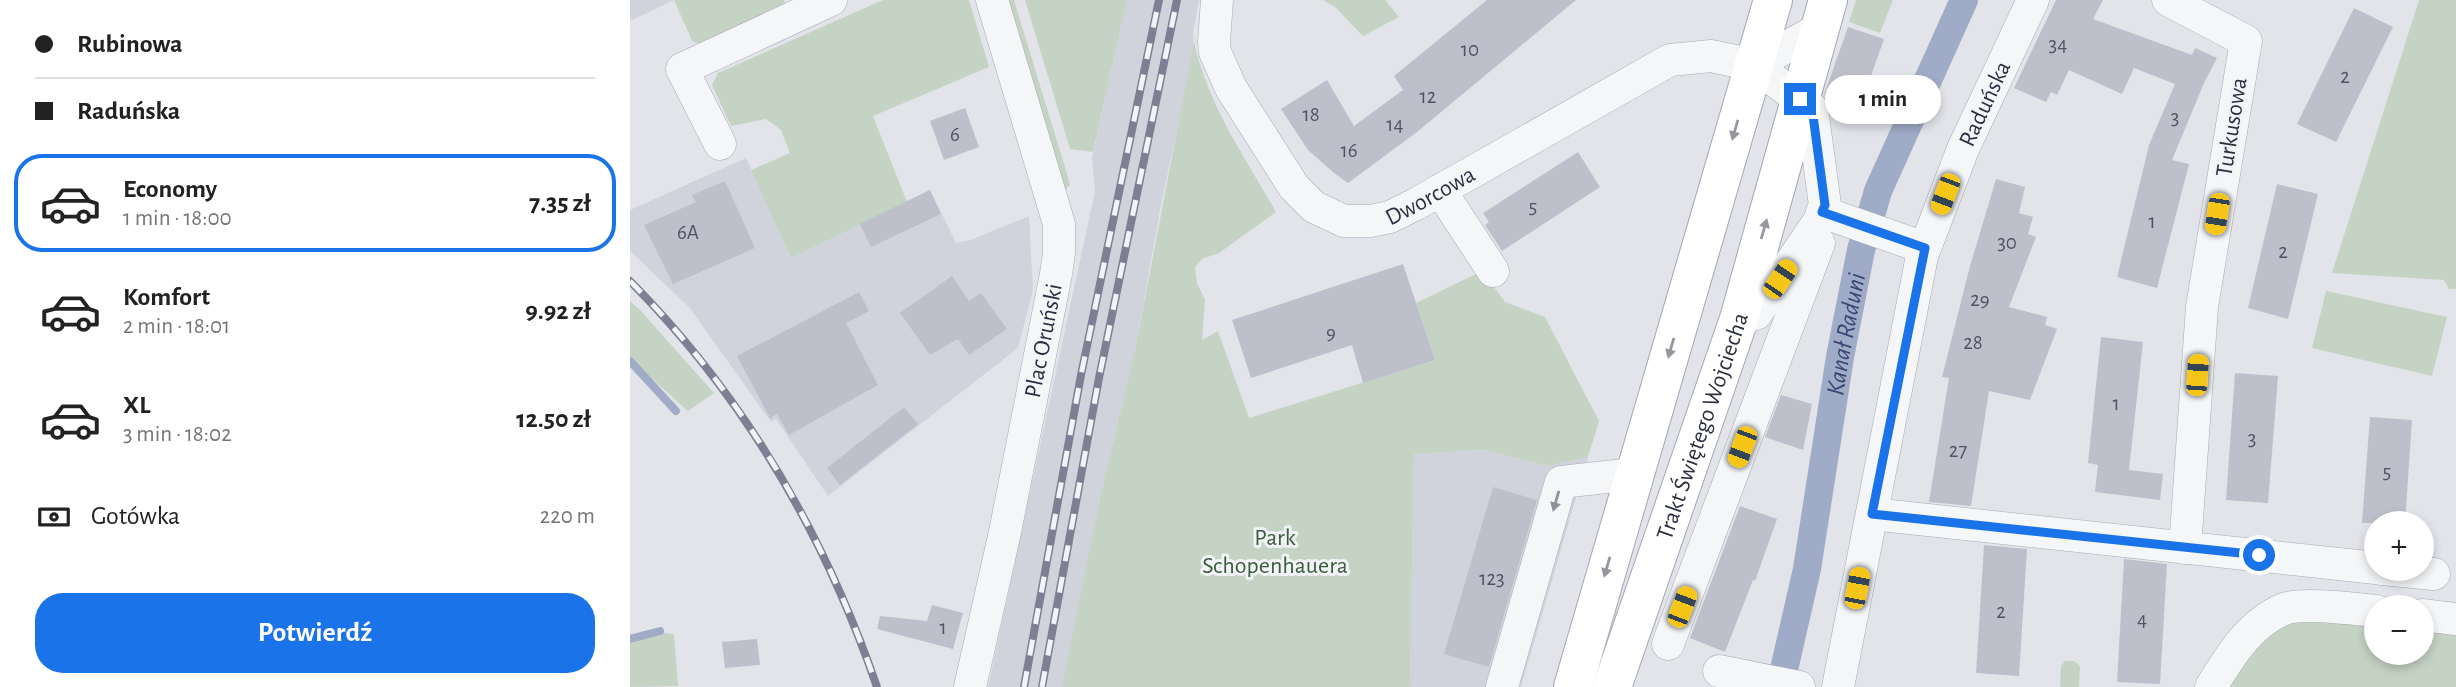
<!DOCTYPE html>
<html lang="pl">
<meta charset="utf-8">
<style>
:root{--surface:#fff;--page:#f2f2f2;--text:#222;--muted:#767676;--line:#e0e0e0;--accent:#1a73e8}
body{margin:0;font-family:"Alegreya Sans",sans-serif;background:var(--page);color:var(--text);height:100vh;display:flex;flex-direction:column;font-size:26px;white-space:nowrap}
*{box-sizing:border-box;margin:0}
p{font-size:23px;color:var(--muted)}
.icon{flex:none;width:38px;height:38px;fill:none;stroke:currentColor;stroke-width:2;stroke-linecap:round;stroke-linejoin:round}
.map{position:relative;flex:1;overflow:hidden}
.drawer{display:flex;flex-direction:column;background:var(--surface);width:630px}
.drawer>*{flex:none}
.top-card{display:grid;align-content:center;height:154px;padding:0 35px;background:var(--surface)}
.fabs{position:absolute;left:1734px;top:511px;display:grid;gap:14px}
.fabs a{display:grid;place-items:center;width:70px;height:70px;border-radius:50%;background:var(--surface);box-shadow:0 4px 10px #0003;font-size:35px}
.end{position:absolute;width:32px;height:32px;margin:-16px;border:9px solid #1a73e8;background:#fff;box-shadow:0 0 0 4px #fff}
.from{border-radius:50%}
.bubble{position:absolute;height:49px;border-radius:24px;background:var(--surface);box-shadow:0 4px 10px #0003;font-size:23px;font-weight:700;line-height:49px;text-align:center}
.car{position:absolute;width:21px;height:42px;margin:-21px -10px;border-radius:9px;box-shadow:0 0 5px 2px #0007;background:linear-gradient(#f5c518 24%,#345 0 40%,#f5c518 0 76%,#345 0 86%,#f5c518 0)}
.top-card b{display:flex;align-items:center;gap:24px;height:66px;font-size:26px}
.top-card b+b{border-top:2px solid var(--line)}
.top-card i{width:18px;height:18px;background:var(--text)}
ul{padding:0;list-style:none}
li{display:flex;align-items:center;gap:21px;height:98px;margin:0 14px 10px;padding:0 21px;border:4px solid transparent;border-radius:28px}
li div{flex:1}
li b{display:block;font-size:26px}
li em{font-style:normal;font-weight:700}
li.selected{border-color:var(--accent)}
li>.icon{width:63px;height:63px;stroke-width:1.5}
.pay{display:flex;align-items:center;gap:18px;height:77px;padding:0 35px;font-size:26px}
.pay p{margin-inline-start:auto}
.primary-button{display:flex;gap:14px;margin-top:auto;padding:14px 35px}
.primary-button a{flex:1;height:80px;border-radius:28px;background:var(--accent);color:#fff;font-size:28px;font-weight:700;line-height:80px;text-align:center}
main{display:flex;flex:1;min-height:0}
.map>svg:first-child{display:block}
.built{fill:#d1d3dc}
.green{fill:#c5d3c4}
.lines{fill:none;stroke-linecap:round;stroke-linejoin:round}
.stream{stroke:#a0abc7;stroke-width:8}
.canal{stroke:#a0abc7;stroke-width:28}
.building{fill:#bdbfca}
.minor-casing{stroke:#a8aab4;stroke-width:33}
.major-casing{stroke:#a3a6b5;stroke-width:40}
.minor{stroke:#f5f6f8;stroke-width:32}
.major{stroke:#fff;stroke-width:38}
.rail-casing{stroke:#7d8093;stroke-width:8}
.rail{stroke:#f2f3f7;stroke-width:5;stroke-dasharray:16;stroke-linecap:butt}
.oneway{fill:#9697a0}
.oneway2{fill:#90929c}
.route{stroke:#1a73e8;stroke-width:9}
.labels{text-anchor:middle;stroke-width:6;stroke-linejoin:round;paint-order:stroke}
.number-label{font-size:21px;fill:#505363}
.street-label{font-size:24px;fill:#2c2f41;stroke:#f2f3f7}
.park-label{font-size:24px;fill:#3a5c3b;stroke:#f2f3f7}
.water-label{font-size:26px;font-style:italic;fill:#384573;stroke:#f2f3f7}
</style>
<main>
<section class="drawer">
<div class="top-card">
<b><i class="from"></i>Rubinowa</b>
<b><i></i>Raduńska</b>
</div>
<ul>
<li class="selected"><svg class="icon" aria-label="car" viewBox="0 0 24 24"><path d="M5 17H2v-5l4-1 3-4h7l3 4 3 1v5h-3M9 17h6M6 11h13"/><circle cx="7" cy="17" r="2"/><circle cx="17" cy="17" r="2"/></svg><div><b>Economy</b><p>1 min · 18:00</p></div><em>7.35 zł</em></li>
<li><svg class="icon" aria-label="car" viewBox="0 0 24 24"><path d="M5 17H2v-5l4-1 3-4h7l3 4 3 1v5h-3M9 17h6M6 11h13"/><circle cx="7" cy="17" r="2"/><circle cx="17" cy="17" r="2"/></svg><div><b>Komfort</b><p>2 min · 18:01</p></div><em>9.92 zł</em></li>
<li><svg class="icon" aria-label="car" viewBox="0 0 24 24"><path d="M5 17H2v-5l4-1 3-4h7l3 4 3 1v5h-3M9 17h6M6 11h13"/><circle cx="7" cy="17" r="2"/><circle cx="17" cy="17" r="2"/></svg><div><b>XL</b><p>3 min · 18:02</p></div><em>12.50 zł</em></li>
</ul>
<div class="pay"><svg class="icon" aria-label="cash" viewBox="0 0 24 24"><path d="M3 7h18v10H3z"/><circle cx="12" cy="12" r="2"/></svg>Gotówka<p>220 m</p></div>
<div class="primary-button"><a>Potwierdź</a></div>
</section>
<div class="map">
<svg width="1826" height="687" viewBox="0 0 1826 687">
<rect width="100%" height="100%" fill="#e3e4ea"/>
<g class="built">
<polygon points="0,0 44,0 0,21"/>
<polygon points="497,0 569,0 563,33 564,50 531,205 506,345 470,497 433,687 358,687 465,191 462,158"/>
<polygon points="116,158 161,258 300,190 326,243 341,240 399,216 403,290 388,348 198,496 146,419 141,422 59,307 0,251 0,210"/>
<polygon points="855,450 918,466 958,457 891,687 781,687 780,681 784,454"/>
</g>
<g class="green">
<polygon points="44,0 154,0 157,9 75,46 62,41"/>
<polygon points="253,0 339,0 359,67 243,116 277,202 161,258 121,170 160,153 151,130 136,119 101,126 82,85 88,73"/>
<polygon points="373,0 384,0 437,174 440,185 433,192"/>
<polygon points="395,0 497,0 463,152 440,149"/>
<polygon points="693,0 755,0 769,17 733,36 705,7"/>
<polygon points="1226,0 1263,0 1250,33 1219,22"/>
<polygon points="1789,0 1826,0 1826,289 1819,289 1814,280 1702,273"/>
<path d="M 564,42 C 578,105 615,157 646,212 L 589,253 L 572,259 L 565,267 L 567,283 L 575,300 L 572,340 L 588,331 L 619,418 L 805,360 L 786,303 L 852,271 L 875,302 L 915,317 L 969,421 L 958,457 L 918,466 L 855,450 L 784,454 L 780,681 L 781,687 L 432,687 L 470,497 L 506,345 Z"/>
<polygon points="1696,291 1817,317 1802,376 1682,348"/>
<polygon points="0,301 10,310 84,393 58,411 0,359"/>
<polygon points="1668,615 1746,623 1746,653 1792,653 1792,627 1826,630 1826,687 1587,687 1618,643"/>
<polygon points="33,633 44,634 48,686 0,687 0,641"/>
<polygon points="1435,661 1444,661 1450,666 1449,687 1430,687 1431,666"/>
</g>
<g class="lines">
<g class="stream">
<polyline points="0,361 46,411"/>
<polyline points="0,639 30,631"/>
</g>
<path class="canal" id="s1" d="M 1150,687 L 1177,569 L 1210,357 L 1231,250 L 1248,191 L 1334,0"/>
</g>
<g class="building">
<polygon points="857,0 946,0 787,132 718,183 704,173 678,150 651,109 697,80 724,126 773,90 764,76"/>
<polygon points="1426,0 1473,0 1463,19 1562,55 1565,48 1587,58 1574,83 1542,160 1559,164 1527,288 1487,277 1519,145 1545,84 1504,68 1492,94 1439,70 1427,95 1421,92 1416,102 1384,88"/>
<polygon points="1724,8 1763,27 1706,142 1667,124"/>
<polygon points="1218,27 1254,39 1230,107 1194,95"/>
<polygon points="335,108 349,147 314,160 300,121"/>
<polygon points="948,152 970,187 872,251 855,225 859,222 853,213"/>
<polygon points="1366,179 1395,187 1389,213 1403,217 1398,234 1406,237 1379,307 1417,317 1415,325 1427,329 1400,400 1359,391 1341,506 1299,502 1319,378 1312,377 1340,266"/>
<polygon points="95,181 125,248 43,284 14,225 66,202 62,195"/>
<polygon points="1647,184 1688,194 1658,319 1618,308"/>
<polygon points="300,190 311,214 241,247 230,224"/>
<polygon points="773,264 805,360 733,383 722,345 621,378 602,320"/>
<polygon points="322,276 339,301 351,293 377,329 339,355 328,339 300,355 270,313"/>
<polygon points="229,292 239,311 216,323 248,385 159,435 147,414 140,418 107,356"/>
<polygon points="1471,337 1513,342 1499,470 1533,474 1530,500 1465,492 1468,465 1458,463"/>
<polygon points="1605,373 1648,376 1638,503 1596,500"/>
<polygon points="1151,395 1182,404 1173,450 1135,437"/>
<polygon points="274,407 288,424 210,485 197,468"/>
<polygon points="1740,417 1782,420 1775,523 1732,523"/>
<polygon points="863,487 907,500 859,667 814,654"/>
<polygon points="1110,506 1147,519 1125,581 1123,580 1095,652 1060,638"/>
<polygon points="1354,545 1397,549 1389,676 1346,673"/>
<polygon points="1494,559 1537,564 1530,684 1487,682"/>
<polygon points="302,605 333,613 323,649 247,629 250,616 297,621"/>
<polygon points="127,639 130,665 95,668 92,642"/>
</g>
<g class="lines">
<defs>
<g id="minor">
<path id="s2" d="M 587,0 L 584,42 L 585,52 L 601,88 L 664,187 L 684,207 L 714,221 L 740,221 L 760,217 L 786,204 L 1040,60 L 1081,56 L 1124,65 L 1182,109 L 1195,205 L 1189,221 L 1126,314 L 1109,319"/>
<polyline points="1538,0 1616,41 1572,307 1555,548"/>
<polyline points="1124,65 1189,29"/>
<polyline points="90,144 52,69 201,0"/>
<polyline points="810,190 863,271"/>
<polyline points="1192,212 1295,248"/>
<polyline points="1242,514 1746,568"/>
<polyline points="1752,569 1804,574"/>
<polyline points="1792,615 1826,619"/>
<polyline points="1038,644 1189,243"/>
<polyline points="1089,671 1169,687"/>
<path id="s3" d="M 340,687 L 375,532 L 426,274 L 429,253 L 429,224 L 362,0"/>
<polyline points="872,687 931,482 1004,474"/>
<path id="s4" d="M 1208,687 L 1292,256 L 1333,149 L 1403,0"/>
<path d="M 1581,687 C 1600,656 1619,624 1654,609 C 1671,602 1726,609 1746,611"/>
</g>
<g id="major">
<polyline points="943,687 1143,0"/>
<path id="s5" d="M 982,687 L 1109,319 L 1198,0"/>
</g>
</defs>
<use href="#minor" class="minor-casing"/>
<use href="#major" class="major-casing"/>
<use href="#minor" class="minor"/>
<use href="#major" class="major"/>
<defs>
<g id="rail">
<path d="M 0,281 C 115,397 194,533 247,687"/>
<polyline points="394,687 451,375 529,0"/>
<polyline points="412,687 469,378 547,0"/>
</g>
</defs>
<use href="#rail" class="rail-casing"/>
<use href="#rail" class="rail"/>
</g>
<defs><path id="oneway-solid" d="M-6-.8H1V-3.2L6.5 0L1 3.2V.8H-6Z" transform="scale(1.75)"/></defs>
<g class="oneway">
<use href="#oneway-solid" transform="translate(1105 130) rotate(106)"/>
<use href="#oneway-solid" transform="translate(1134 229) rotate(-74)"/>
<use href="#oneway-solid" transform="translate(1041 348) rotate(106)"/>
<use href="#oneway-solid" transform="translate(977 567) rotate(106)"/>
</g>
<use class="oneway2" href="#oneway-solid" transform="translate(926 501) rotate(106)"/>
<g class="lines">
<polyline class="route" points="1170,99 1182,108 1195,205 1192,212 1295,248 1242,514 1629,555"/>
</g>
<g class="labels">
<g class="number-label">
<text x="1428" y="51">34</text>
<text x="840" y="56">10</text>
<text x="1715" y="83">2</text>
<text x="798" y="103">12</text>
<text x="681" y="121">18</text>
<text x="1545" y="124">3</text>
<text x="765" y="131">14</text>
<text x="325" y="141">6</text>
<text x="719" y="157">16</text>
<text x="903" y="213">5</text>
<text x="1522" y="228">1</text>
<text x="58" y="239">6A</text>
<text x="1377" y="249">30</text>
<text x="1653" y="258">2</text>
<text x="1350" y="306">29</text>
<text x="701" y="339">9</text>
<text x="1343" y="349">28</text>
<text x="1486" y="410">1</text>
<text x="1622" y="445">3</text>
<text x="1328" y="457">27</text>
<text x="1757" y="478">5</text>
<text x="862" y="585">123</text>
<text x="1371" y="618">2</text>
<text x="1512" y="626">4</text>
<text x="313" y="634">1</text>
</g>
<g class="street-label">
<text dy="8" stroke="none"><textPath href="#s4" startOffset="604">Raduńska</textPath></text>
<text transform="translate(1601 127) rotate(-81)" y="8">Turkusowa</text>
<text dy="8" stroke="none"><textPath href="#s2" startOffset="362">Dworcowa</textPath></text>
<text dy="8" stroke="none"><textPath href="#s3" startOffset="354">Plac Oruński</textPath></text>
<text dy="8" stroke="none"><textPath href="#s5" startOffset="276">Trakt Świętego Wojciecha</textPath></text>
</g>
<g class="park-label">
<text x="645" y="545">Park<tspan x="645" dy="28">Schopenhauera</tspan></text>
</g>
<g class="water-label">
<text dy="9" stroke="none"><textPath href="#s1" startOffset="359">Kanał Raduni</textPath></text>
</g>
</g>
</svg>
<div class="fabs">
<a>+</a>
<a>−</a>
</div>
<i class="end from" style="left:1629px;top:555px"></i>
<i class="end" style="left:1170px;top:99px"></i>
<div class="bubble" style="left:1195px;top:75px;width:116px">1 min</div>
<i class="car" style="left:1315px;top:194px;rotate:201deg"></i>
<i class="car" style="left:1587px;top:214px;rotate:189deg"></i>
<i class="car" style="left:1150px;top:279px;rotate:34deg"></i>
<i class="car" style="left:1567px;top:375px;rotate:4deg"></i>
<i class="car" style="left:1112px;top:447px;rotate:201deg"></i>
<i class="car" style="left:1227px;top:588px;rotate:11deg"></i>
<i class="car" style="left:1052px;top:607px;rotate:21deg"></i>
</div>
</main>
